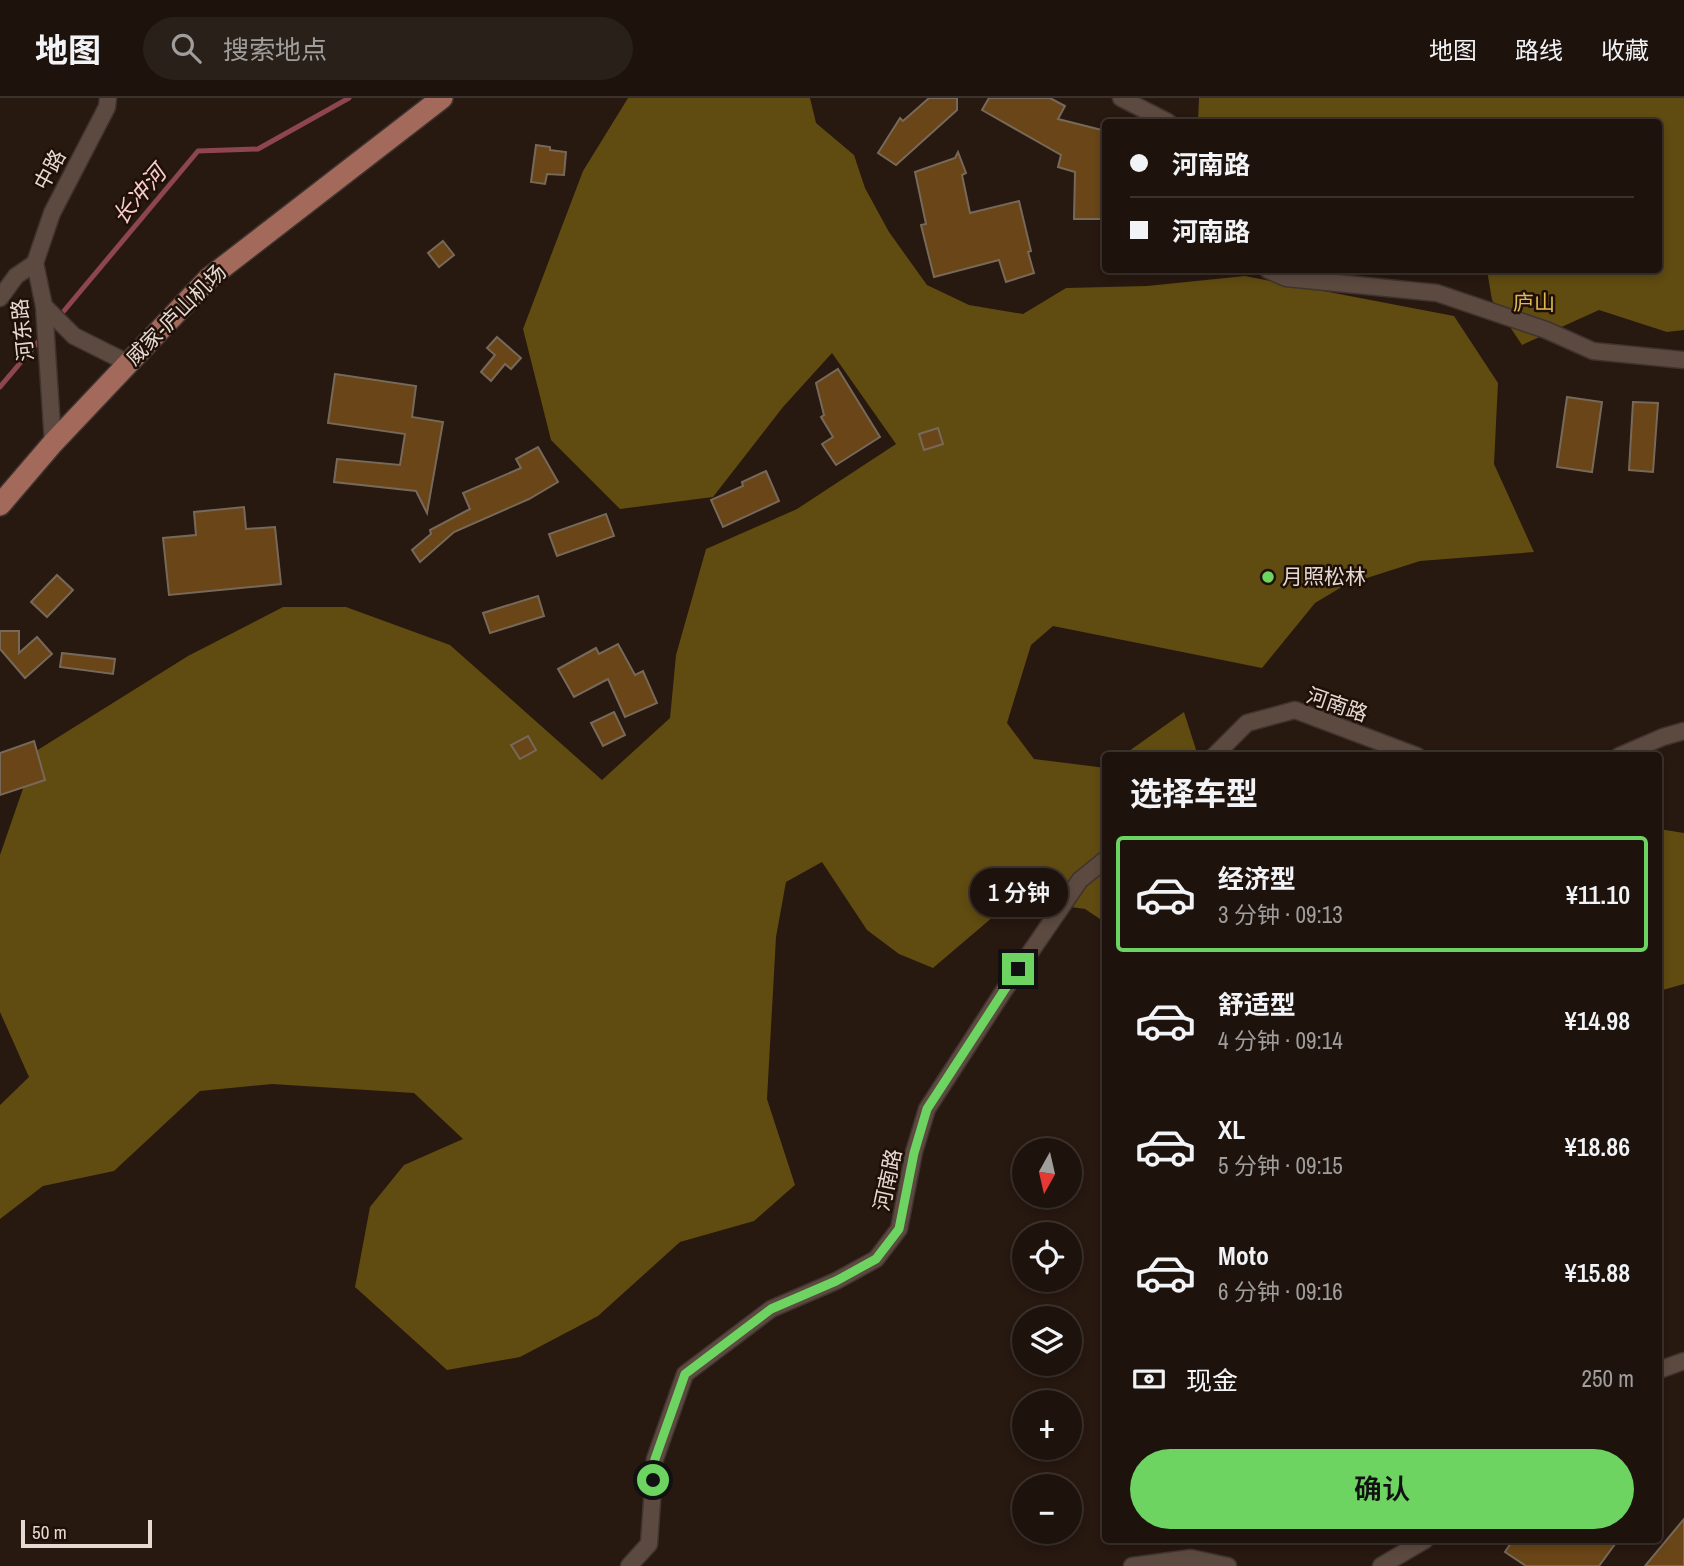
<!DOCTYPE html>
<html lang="zh">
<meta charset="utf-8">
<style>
:root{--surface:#1d120c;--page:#2a201a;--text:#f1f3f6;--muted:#a09e9d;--line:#3b322d;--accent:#6dd361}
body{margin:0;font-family:"Archivo Narrow","Noto Sans SC",sans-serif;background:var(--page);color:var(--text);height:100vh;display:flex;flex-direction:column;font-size:26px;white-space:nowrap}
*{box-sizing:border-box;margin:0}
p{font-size:23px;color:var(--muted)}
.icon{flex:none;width:38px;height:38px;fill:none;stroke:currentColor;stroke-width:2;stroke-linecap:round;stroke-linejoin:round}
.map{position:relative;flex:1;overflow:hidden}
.panel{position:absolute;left:1102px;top:654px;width:560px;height:791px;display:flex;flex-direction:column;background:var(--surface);border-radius:7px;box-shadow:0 4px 10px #0003,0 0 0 2px var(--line)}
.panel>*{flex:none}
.top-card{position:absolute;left:1102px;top:21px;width:560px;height:154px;border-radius:7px;box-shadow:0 4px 10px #0003,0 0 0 2px var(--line);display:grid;align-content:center;height:154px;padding:0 28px;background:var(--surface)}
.needle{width:46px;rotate:188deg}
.fabs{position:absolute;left:1012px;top:1040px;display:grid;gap:14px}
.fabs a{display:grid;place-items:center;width:70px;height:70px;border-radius:50%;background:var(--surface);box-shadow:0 4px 10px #0003,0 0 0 2px var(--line);font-size:35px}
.scale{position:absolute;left:21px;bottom:18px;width:131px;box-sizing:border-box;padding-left:7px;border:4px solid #e4d9d3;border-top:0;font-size:19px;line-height:24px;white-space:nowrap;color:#e4d9d3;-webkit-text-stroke:5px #1e0f07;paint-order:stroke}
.end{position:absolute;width:32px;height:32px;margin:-16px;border:9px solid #6dd361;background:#111;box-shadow:0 0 0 4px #111}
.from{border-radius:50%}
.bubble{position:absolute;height:49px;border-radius:24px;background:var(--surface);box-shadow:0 4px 10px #0003,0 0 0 2px var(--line);font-size:23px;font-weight:600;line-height:49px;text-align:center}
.top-card b{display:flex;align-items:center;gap:24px;height:66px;font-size:26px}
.top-card b+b{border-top:2px solid var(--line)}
.top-card i{width:18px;height:18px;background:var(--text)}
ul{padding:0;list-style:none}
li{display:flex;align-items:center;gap:21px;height:116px;margin:0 14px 10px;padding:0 14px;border:4px solid transparent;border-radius:7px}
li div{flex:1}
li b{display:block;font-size:26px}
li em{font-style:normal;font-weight:600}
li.on{border-color:var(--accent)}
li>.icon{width:63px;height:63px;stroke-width:1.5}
h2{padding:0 28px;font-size:32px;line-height:84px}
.pay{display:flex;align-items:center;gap:18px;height:77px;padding:0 28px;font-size:26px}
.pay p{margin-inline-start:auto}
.button{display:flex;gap:14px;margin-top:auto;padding:14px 28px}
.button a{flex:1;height:80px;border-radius:42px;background:var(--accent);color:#111;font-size:28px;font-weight:600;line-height:80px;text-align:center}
header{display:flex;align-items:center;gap:42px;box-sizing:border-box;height:98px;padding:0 35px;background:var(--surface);border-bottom:2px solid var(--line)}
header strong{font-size:33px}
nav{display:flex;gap:38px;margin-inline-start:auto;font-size:24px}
.search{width:490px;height:63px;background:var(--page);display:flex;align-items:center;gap:18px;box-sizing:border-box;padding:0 24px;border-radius:38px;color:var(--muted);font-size:26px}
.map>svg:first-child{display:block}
.forest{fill:#604b11}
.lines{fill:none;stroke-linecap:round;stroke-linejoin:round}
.stream{stroke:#8d454e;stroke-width:5}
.building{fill:#694517;stroke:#77695a;stroke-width:2}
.street-casing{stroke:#3f332f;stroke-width:19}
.primary-casing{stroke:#3f332f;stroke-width:24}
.street{stroke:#5c4a40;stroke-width:16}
.primary{stroke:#a36a5c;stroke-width:21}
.route{stroke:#6dd361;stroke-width:9}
.poi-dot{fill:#6dd361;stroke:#1e0f07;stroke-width:2.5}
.labels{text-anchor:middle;stroke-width:5;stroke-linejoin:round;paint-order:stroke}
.street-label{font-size:21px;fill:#e4d9d3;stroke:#1e0f07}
.park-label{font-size:21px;fill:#e2b853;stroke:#1e0f07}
.poi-label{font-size:21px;fill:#e4d9d3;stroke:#1e0f07;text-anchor:start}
.water-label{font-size:23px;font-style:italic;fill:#f8cbce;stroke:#1e0f07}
</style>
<header>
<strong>地图</strong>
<div class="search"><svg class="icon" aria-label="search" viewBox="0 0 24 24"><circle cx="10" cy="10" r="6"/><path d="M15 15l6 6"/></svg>搜索地点</div>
<nav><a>地图</a><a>路线</a><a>收藏</a></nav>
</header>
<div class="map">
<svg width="1684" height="1468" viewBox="0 0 1684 1468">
<rect width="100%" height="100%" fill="#271810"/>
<g class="forest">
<polygon points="628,0 810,0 816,25 854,57 865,90 889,134 927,187 969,207 1023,216 1066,190 1147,188 1245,178 1454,218 1498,285 1494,366 1534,454 1420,463 1345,487 1315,505 1262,570 1053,528 1031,547 1007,625 1034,661 1106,670 1106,825 1085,811 1014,801 933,870 899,856 867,832 822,764 786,784 776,839 767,1001 795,1087 754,1123 680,1144 598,1218 520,1259 447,1272 355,1189 370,1109 404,1067 463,1041 414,995 272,986 200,993 114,1073 43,1088 0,1121 0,1007 29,979 0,914 0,757 36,653 188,558 283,509 346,509 450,547 602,682 670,620 676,557 706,451 797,411 896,346 832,255 783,309 713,399 620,411 551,342 523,231 583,73"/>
<polygon points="1199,0 1684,0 1684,232 1667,234 1599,212 1522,247 1492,202 1487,172 1659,172 1659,24 1198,24"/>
<polygon points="1184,614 1198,658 1122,658"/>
<polygon points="1659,731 1684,735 1684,886 1659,893"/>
</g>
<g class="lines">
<g class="stream">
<polyline points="58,220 198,53 258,51 349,0"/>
<polyline points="0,289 43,238"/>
</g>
</g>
<g class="building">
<polygon points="929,0 957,0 957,12 896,67 878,55 900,20 903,23"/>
<polygon points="989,0 1050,0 1065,8 1058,21 1106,33 1106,121 1074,121 1075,74 1058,69 1061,57 982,12"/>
<polygon points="536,47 550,49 550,52 566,54 564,77 547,76 545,86 531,84"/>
<polygon points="958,54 966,75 962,77 970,115 1019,103 1031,153 1028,154 1034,175 1006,184 999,162 934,179 921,127 926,126 915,74 955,60"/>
<polygon points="443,143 454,157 439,169 428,155"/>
<polygon points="497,239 521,260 511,271 505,266 491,283 481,274 495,257 487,250"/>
<polygon points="838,271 880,339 836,367 822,346 833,339 821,319 824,317 816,285"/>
<polygon points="335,276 416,288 412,319 443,324 427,415 416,393 334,384 337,361 400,367 405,336 328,325"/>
<polygon points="1567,299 1602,304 1592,374 1557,369"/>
<polygon points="1633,304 1658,305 1653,374 1629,372"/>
<polygon points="938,330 943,346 924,352 919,336"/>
<polygon points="538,349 558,384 529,401 454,434 420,464 412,452 431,436 430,432 470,411 463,395 521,370 516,361"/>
<polygon points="766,373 779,403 723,429 711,402 743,388 742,384"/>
<polygon points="244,409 246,431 275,429 281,486 169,497 163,440 196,437 194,414"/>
<polygon points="606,416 614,438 557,458 549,436"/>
<polygon points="57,477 73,492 47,519 31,504"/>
<polygon points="538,498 544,518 490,535 483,515"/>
<polygon points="0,533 19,533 19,555 37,539 52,556 25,580 0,551"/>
<polygon points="618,546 635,577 643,573 657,605 625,619 608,581 574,599 558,571 596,550 599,556"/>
<polygon points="62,555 115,561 113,576 60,569"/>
<polygon points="614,614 625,637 603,648 591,625"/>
<polygon points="528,638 536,652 520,661 511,647"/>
<polygon points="34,643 45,682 0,697 0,655"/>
<polygon points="1684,1421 1684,1468 1645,1468"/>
<polygon points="1513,1442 1618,1442 1599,1468 1526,1468 1505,1454"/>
</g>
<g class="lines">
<defs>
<g id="street">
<polyline points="1121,0 1168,24"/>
<polyline points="35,165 52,115 107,9 108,0"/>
<polyline points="1268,172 1286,180 1437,195 1546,232 1593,253 1684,262"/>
<polyline points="0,200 16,178 35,165 44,208 53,345"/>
<polyline points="44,208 74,238 128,265"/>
<polyline points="1214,658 1247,625 1295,612 1417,658"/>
<polyline points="1619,658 1663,639 1684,633"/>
<polyline points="1659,1272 1684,1263"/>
<polyline points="629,1468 649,1446 655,1361 685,1276 771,1211 836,1183 876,1161 899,1131 914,1054 927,1011 1003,894 1080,782 1106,761"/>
<polyline points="1132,1468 1191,1460 1228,1468"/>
<polyline points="1381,1468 1425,1442"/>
</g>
<polyline id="primary" points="0,407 53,345 209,180 442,0"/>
</defs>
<use href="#street" class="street-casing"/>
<use href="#primary" class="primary-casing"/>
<use href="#street" class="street"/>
<use href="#primary" class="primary"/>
</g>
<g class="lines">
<polyline class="route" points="653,1382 655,1361 685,1276 771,1211 836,1183 876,1161 899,1131 914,1055 927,1011 1018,871"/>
</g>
<circle class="poi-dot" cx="1268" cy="479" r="7"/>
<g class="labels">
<g class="street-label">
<text transform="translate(50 72) rotate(-62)" y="7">中路</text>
<text transform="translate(176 217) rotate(-45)" y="7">威家-庐山机场</text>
<text transform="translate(23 232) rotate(-96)" y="7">河东路</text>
<text transform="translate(1337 607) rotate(19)" y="7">河南路</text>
<text transform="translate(888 1082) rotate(-78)" y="7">河南路</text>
</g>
<g class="park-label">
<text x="1534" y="212">庐山</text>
</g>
<g class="poi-label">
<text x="1282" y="486">月照松林</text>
</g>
<g class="water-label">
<text transform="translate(139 97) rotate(-50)" y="8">长冲河</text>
</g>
</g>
</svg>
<div class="fabs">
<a><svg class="needle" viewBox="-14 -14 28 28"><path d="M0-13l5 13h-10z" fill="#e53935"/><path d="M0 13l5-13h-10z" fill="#a09e9d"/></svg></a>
<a><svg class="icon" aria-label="locate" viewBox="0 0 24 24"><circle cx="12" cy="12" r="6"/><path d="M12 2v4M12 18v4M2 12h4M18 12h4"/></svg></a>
<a><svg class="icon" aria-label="layers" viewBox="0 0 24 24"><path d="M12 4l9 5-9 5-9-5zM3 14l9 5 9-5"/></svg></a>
<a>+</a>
<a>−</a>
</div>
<div class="scale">50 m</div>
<i class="end from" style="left:653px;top:1382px"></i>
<i class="end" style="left:1018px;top:871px"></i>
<div class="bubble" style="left:970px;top:770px;width:98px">1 分钟</div>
<div class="top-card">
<b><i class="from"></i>河南路</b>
<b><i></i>河南路</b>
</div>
<section class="panel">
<h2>选择车型</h2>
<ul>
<li class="on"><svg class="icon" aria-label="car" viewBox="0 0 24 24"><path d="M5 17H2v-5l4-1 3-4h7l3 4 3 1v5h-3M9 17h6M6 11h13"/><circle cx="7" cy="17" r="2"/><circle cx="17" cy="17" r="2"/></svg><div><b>经济型</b><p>3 分钟 · 09:13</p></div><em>¥11.10</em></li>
<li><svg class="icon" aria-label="car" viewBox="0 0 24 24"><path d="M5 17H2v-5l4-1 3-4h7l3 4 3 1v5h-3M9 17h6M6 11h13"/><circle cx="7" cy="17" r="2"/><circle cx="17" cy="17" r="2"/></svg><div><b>舒适型</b><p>4 分钟 · 09:14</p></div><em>¥14.98</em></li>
<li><svg class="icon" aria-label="car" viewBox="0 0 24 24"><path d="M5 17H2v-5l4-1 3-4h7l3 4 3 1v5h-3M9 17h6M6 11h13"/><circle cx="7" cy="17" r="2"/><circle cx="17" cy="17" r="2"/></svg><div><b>XL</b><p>5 分钟 · 09:15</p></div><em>¥18.86</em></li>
<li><svg class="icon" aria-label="car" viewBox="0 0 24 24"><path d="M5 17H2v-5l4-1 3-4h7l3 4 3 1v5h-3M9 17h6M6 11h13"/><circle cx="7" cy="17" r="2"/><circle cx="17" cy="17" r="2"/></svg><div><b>Moto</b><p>6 分钟 · 09:16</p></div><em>¥15.88</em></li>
</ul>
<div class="pay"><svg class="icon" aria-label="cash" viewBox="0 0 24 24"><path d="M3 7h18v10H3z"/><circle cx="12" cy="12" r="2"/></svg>现金<p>250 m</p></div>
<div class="button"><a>确认</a></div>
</section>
</div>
